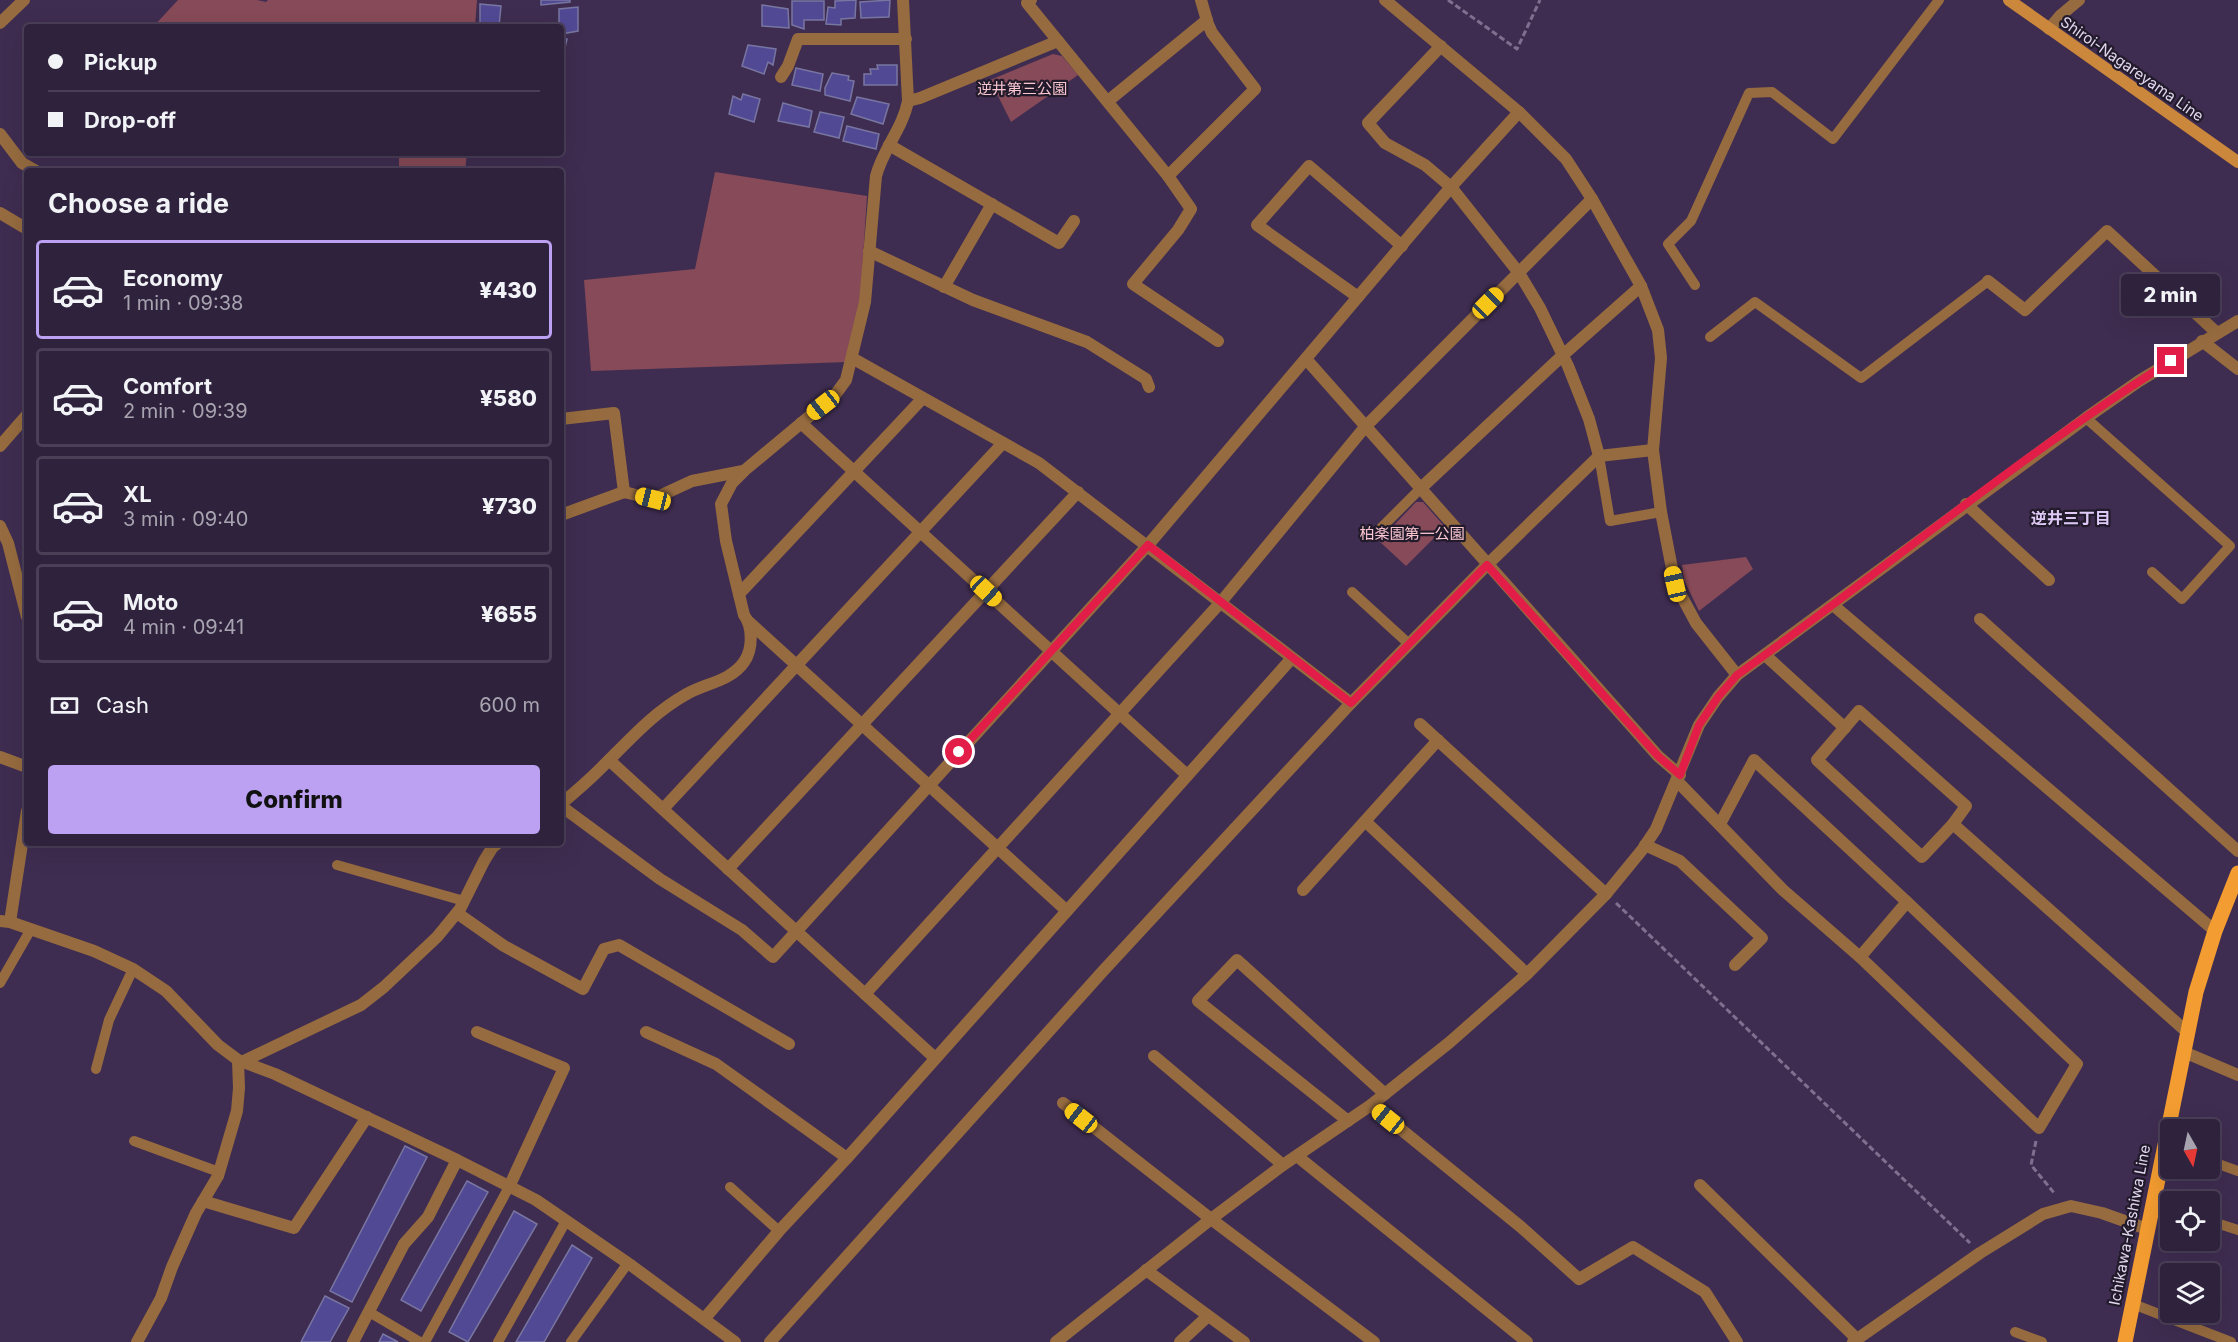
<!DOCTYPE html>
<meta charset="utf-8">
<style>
:root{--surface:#2f223d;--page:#372a44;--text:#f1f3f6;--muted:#a7a4b0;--line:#4a3f57;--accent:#bca0f2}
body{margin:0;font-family:Inter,"Noto Sans JP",sans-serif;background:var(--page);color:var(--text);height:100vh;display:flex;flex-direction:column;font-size:22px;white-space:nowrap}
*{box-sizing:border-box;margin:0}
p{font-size:20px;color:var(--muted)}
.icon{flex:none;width:33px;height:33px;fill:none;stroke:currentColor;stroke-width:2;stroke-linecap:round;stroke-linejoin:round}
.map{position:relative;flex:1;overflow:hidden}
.sheet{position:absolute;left:24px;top:168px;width:540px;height:678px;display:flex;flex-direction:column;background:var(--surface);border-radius:6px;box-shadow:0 6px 24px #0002,0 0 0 2px var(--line)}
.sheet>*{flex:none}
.hud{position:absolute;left:24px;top:24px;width:540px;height:132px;border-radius:6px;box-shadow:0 6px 24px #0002,0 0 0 2px var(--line);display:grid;align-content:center;height:132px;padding:0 24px;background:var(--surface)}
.needle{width:39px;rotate:171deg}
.tools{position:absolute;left:2160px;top:1119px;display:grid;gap:12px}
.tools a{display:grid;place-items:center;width:60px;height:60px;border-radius:6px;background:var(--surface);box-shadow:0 6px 24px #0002,0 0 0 2px var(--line);font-size:30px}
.end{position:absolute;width:27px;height:27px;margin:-14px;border:8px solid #e11d48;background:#fff;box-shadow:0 0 0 3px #fff}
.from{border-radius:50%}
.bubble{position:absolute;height:42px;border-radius:6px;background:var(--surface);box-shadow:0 6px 24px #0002,0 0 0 2px var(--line);font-size:20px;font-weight:800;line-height:42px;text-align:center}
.car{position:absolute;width:18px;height:36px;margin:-18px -9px;border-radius:8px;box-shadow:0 0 4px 2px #0007;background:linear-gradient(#f5c518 24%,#345 0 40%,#f5c518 0 76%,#345 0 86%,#f5c518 0)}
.hud b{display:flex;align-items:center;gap:21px;height:57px;font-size:22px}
.hud b+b{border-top:2px solid var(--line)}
.hud i{width:15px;height:15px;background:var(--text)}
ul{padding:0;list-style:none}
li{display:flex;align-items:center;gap:18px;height:99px;margin:0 12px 9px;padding:0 12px;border:3px solid var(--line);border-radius:6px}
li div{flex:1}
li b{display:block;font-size:22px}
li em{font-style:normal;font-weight:800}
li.current{border-color:var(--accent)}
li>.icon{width:54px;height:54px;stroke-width:1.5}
h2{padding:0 24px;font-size:27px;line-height:72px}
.pay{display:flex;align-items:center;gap:15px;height:66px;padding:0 24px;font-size:22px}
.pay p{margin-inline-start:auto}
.button{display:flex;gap:12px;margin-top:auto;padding:12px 24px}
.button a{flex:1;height:69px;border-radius:6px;background:var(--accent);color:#111;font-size:24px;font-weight:800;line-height:69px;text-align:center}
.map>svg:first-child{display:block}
.green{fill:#874a58}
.building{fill:#524995;stroke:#7876a1;stroke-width:1.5}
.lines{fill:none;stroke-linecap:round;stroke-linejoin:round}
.path{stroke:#7f708f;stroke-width:3;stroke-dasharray:6 3;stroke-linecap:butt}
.service{stroke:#966b3f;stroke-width:10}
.minor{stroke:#966b3f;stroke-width:12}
.tertiary{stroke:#966b3f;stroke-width:12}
.secondary{stroke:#cb873b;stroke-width:12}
.primary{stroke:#f39c31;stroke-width:15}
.route{stroke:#e11d48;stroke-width:8}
.labels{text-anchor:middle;stroke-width:4.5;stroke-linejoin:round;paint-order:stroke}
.street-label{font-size:15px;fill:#e1d7ee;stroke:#211a2a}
.park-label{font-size:15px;fill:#fac6d0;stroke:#211a2a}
.neighbourhood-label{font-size:16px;font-weight:bold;fill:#dec9f6;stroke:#211a2a}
</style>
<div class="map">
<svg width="2238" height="1342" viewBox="0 0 2238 1342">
<rect width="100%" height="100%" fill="#3f2d51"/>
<g class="green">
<polygon points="178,0 257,0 266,2 268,0 477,0 475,27 153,27"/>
<polygon points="1053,54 1062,56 1078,75 1011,122 990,80"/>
<polygon points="394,153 467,153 465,171 399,171 399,157"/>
<polygon points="715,172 867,196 860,304 847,362 591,371 584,280 695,269"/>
<polygon points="1416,502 1423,502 1445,527 1406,566 1379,541"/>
<polygon points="1746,557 1753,569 1699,611 1684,580 1682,565"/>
</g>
<g class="building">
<polygon points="541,0 570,0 570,2 541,5"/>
<polygon points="856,0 855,18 841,19 841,25 826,24 828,7 835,8 835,1"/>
<polygon points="890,0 889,17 861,18 860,2"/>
<polygon points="792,1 824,1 824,20 804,20 804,29 792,25"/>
<polygon points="480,4 501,6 499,26 480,25"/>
<polygon points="762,5 788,9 789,28 762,26"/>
<polygon points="578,7 578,31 561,34 561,27 559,27 559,9"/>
<polygon points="561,38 567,39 562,60 561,59"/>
<polygon points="748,45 776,49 773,65 768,62 764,74 742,66"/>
<polygon points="877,65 897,65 897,85 864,85 864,74 871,74 870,69 878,69"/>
<polygon points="796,68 823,74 820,91 792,85"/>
<polygon points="832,73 849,76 848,80 854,81 850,101 825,95 825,88"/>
<polygon points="743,94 760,99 754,122 729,114 733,96 741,100"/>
<polygon points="857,97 889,104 883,124 851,114"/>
<polygon points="783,103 812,111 809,127 778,121"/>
<polygon points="820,112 844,117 839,138 814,132"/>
<polygon points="847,126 879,134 876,149 843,141"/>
<polygon points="405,1146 427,1157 352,1302 330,1291"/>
<polygon points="467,1181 488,1192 421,1311 401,1300"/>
<polygon points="514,1211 537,1224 468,1342 449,1332"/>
<polygon points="572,1245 592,1258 544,1342 516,1342"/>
<polygon points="325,1296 349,1308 330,1342 301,1342"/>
<polygon points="383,1334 398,1342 379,1342"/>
</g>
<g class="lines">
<g class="path">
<polyline points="1448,0 1517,49 1540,0"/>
<polyline points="1616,903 1970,1243"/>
<polyline points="2036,1141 2031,1165 2055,1194"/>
</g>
<g class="service">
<polyline points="1695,285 1668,244 1691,221 1749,93 1772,92 1833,139 1939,0"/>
<polyline points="1710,337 1755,302 1861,378 1988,281"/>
<polyline points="2086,418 2230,546 2182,599 2152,572"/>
<polyline points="1599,456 1610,521 1661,512"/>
<polyline points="1380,529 1421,488"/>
<polyline points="1352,592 1409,644"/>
<polyline points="337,865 464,901"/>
<polyline points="0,983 31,929"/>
<polyline points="96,1069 109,1020 133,969"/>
<polyline points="134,1141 219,1172"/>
<polyline points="2210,1161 2238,1171"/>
<polyline points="730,1187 779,1231"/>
<polyline points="2152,1202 2170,1208"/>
<polyline points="2210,1221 2238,1230"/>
<polyline points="2133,1304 2231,1342"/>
<polyline points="369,1312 420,1342"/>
<polyline points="2015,1332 2042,1342"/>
<polyline points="425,1342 509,1187"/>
<polyline points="498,1342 566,1221"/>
<polyline points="571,1342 628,1263"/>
</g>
<g class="minor">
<polyline points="1031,0 1027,3 1168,176 1255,89 1212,33 1208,24 1201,0"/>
<polyline points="1385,0 1519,112 1566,159 1592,199 1641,286 1658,330 1661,358 1653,450 1661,512 1675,584 1696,623 1737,675"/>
<polyline points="2049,29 2061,15 2079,0"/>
<polyline points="1441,46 1368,123 1385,143 1425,165 1451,187 1519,273 1540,308 1568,366 1589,419 1599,456"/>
<polyline points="781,77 788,66 798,39 906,39"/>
<polyline points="908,101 920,98 1058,41"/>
<polyline points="1108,101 1207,20"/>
<polyline points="0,134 22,163 36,171"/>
<polyline points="889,145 1059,243 1074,221"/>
<polyline points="1168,176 1191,209 1178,230 1133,284 1218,341"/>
<polyline points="0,213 27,229"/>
<polyline points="869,251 973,300 1087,342 1146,379 1149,387"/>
<polyline points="1988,281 2025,310 2107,231 2217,333"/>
<polyline points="944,287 992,204"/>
<polyline points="1358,297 1257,225 1309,166 1402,246"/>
<polyline points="2202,341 2238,369"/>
<polyline points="852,358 1039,463 1351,703"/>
<polyline points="1306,359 1658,756 1680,775"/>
<polyline points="561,419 614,413 624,492"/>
<polyline points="801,423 1187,775"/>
<polyline points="0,446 27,415"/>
<polyline points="1421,488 1563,355 1641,286"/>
<polyline points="1966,504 2049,580"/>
<polyline points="561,515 624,492 653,499 692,481 743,471"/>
<polyline points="0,526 8,543 27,617"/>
<polyline points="739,594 922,399"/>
<polyline points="1833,605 2215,931"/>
<polyline points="1980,619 2238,851"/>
<polyline points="749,622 1067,911"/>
<polyline points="1765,655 1845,728"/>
<polygon points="1859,711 1966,806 1953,824 1922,857 1817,760"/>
<polyline points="1420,724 1606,894"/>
<polyline points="0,757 27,767"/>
<polyline points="609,760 935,1058"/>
<polyline points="1677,781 1783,890 1860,957 2039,1128 2077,1064 1907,902 1754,760 1720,824"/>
<path d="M 561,804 C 574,793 587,782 599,770 C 626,744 651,714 685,695 C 705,683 730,682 744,662 C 753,649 753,627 744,615 L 726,541 L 721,504 L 732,483 L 745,470 L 835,395 L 846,380 L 865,302 L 876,176 C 883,149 903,128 908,101 L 903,0"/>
<polyline points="561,806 660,879 742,930 773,957 1148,545 1451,187 1519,112"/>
<polyline points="663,809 1003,443"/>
<polyline points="1366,822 1527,974"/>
<polyline points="1953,824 2187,1032"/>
<polyline points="1645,845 1680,861 1762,938 1735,965"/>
<polyline points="728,869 1078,492"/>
<polyline points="1303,890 1438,740"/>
<polyline points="457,913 504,946 583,989 604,949 619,945 789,1044"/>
<polyline points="0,921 10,922 94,951 133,969 166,991 218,1045 238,1060 275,1074 457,1160 536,1200 632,1266 735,1342"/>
<polyline points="10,922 27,811"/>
<polyline points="1860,957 1907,902"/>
<polyline points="865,994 1221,602 1365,427 1592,199"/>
<polyline points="477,1032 564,1068 509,1187"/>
<polyline points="646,1032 716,1064 847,1158"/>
<polyline points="2184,1052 2238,1075"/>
<polyline points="1154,1056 1283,1165"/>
<polyline points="244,1061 361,1005 384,987 437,937 460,909 484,861 492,848 498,843"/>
<polyline points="1063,1103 1211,1219 1374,1342"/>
<polyline points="1371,1105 1521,1227 1579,1279 1633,1247 1705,1292 1737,1342"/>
<polyline points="1348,1121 1198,1001 1237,960 1385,1094"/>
<polyline points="1297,1156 1527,1342"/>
<polyline points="1700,1185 1857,1339"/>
<polyline points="203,1201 294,1228 367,1117"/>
<polyline points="1146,1270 1244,1342"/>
<polyline points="705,1318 779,1231 847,1158 1292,658"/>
<polyline points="137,1342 161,1298 172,1267 196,1213 218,1176 237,1111 239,1088 238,1060"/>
<polyline points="353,1342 404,1244 428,1217 457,1160"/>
<polyline points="770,1342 1103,971 1351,703 1487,565 1599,456 1653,450"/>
<polyline points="1180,1342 1208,1316"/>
</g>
<g class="tertiary">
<polyline points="0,23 24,0"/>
<polyline points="1056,1342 1211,1219 1283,1165 1371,1105 1450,1042 1527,974 1606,894 1642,850 1656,829 1699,725 1718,697 1737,675 2086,418 2139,381 2238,321"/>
<polyline points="1853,1342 1980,1253 2043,1214 2071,1206 2102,1213 2147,1229"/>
</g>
<polyline class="secondary" points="2009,0 2238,162"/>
<polyline class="primary" points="2125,1342 2196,992 2215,931 2238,873"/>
</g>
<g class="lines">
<path class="route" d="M 959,752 L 1148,545 L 1351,703 L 1487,565 L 1658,756 L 1680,775 L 1699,725 L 1718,697 L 1737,675 C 1882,572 2019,456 2171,361"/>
</g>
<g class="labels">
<g class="street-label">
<text transform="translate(2132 69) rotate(35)" y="5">Shiroi-Nagareyama Line</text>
<text transform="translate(2130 1225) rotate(-79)" y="5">Ichikawa-Kashiwa Line</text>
</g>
<g class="park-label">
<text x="1022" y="94">逆井第三公園</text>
<text x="1412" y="539">柏楽園第一公園</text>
</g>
<g class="neighbourhood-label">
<text x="2071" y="524">逆井三丁目</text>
</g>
</g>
</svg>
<div class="tools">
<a><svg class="needle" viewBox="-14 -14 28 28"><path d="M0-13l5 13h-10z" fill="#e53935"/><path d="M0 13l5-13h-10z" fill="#a7a4b0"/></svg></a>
<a><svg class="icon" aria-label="locate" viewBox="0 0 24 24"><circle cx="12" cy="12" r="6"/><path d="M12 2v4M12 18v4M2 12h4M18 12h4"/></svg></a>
<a><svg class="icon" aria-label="layers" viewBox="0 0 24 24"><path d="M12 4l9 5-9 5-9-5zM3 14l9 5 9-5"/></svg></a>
</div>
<i class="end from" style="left:959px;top:752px"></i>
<i class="end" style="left:2171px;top:361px"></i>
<div class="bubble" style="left:2121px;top:274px;width:99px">2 min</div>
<i class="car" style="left:1488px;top:303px;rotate:45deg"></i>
<i class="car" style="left:823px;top:405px;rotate:232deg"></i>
<i class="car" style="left:653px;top:499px;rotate:284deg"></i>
<i class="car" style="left:1675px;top:584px;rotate:347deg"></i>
<i class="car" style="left:986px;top:591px;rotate:133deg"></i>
<i class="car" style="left:1081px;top:1118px;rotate:308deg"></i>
<i class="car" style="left:1388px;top:1119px;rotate:309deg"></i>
<div class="hud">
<b><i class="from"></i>Pickup</b>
<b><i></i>Drop-off</b>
</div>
<section class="sheet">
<h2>Choose a ride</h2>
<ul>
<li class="current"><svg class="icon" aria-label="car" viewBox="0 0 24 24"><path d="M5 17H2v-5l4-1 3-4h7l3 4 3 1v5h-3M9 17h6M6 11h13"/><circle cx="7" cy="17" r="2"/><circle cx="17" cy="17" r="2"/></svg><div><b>Economy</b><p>1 min · 09:38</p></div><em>¥430</em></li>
<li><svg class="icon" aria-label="car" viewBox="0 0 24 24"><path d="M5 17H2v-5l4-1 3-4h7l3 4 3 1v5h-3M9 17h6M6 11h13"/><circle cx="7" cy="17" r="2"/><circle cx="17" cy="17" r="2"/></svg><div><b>Comfort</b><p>2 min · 09:39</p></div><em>¥580</em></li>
<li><svg class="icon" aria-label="car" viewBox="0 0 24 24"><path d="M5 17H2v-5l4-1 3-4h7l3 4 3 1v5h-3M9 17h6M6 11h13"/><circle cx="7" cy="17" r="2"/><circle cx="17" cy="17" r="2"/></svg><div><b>XL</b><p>3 min · 09:40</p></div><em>¥730</em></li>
<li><svg class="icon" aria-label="car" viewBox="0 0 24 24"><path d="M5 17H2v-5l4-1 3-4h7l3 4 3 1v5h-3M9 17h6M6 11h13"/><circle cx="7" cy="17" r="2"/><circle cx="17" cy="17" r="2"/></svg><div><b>Moto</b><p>4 min · 09:41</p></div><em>¥655</em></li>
</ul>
<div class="pay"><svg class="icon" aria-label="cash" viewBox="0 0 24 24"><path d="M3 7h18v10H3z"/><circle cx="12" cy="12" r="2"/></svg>Cash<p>600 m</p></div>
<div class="button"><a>Confirm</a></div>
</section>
</div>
